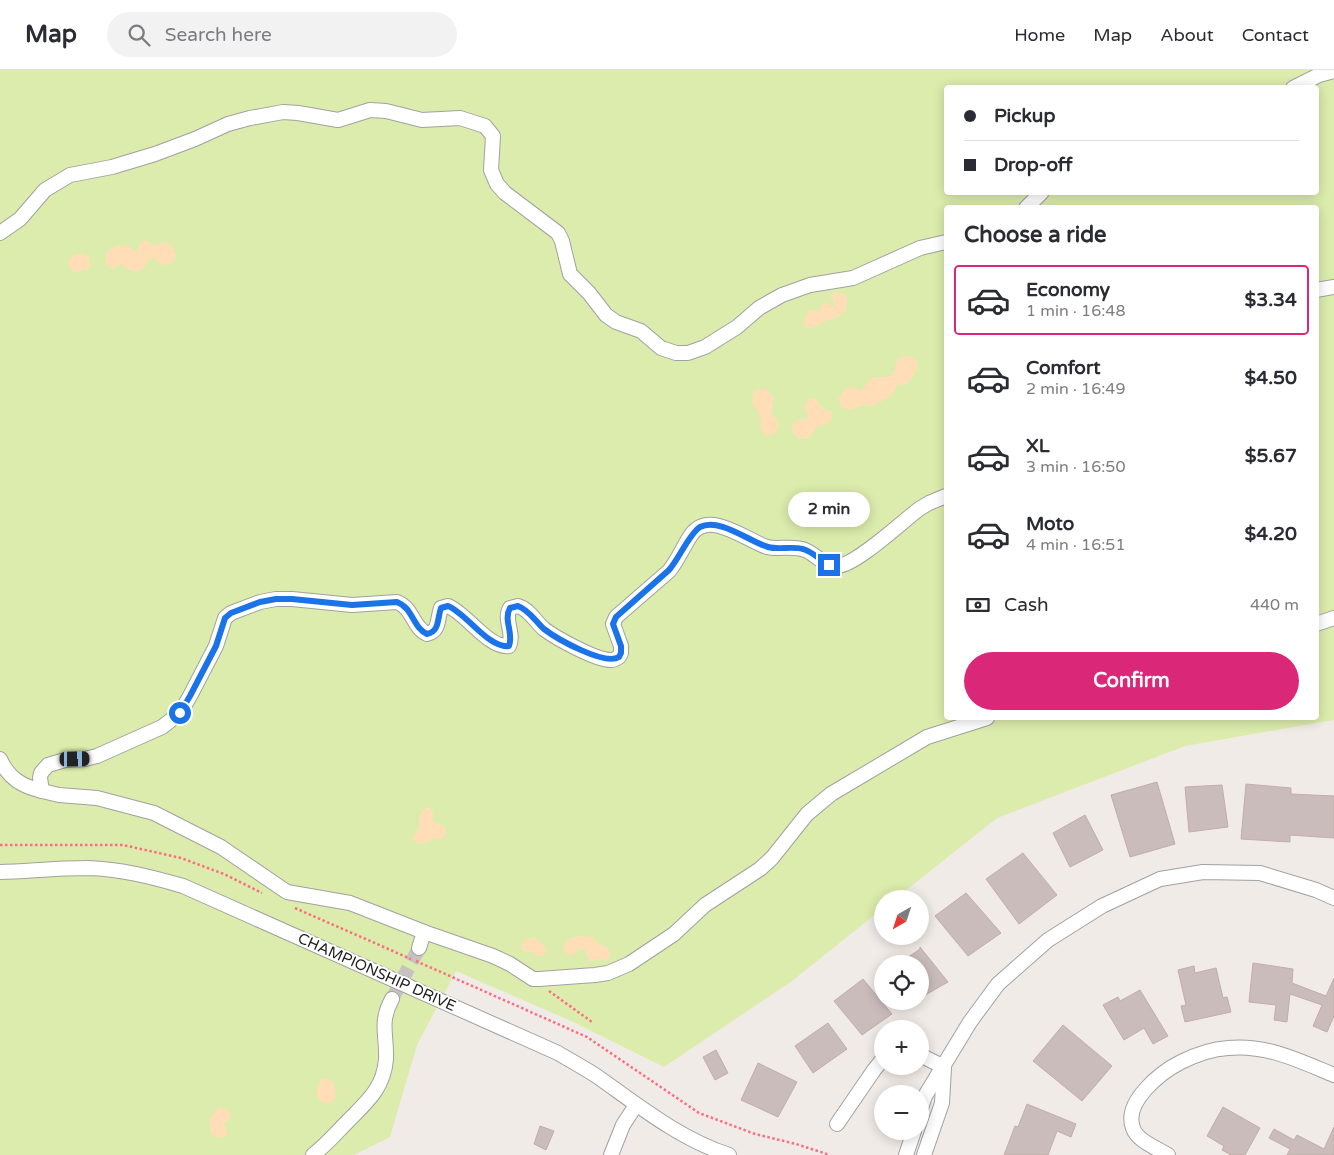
<!DOCTYPE html>
<meta charset="utf-8">
<style>
:root{--surface:#fff;--page:#f2f2f3;--text:#2b2b33;--muted:#7c7c81;--line:#e1e1e2;--accent:#db2777}
body{margin:0;font-family:"Varela Round",sans-serif;background:var(--page);color:var(--text);height:100vh;display:flex;flex-direction:column;font-size:19px;white-space:nowrap}
*{box-sizing:border-box;margin:0}
p{font-size:16px;color:var(--muted)}
.icon{flex:none;width:28px;height:28px;fill:none;stroke:currentColor;stroke-width:2;stroke-linecap:round;stroke-linejoin:round}
.map{position:relative;flex:1;overflow:hidden}
.side{position:absolute;left:944px;top:135px;width:375px;height:515px;display:flex;flex-direction:column;background:var(--surface);border-radius:5px;box-shadow:0 2px 12px #0003}
.side>*{flex:none}
.guide{position:absolute;left:944px;top:15px;width:375px;height:110px;border-radius:5px;box-shadow:0 2px 12px #0003;display:grid;align-content:center;height:110px;padding:0 20px;background:var(--surface)}
.needle{width:32px;rotate:219deg}
.controls{position:absolute;left:874px;top:820px;display:grid;gap:10px}
.controls a{display:grid;place-items:center;width:55px;height:55px;border-radius:50%;background:var(--surface);box-shadow:0 2px 12px #0003;font-size:25px}
.end{position:absolute;width:22px;height:22px;margin:-11px;border:6px solid #1a73e8;background:#fff;box-shadow:0 0 0 2px #fff}
.from{border-radius:50%}
.bubble{position:absolute;height:35px;border-radius:18px;background:var(--surface);box-shadow:0 2px 12px #0003;font-size:16px;font-weight:700;line-height:35px;text-align:center}
.car{position:absolute;width:15px;height:30px;margin:-15px -8px;border-radius:6px;box-shadow:0 0 4px 1px #0007;background:linear-gradient(#222 24%,#8ab4d8 0 40%,#222 0 76%,#8ab4d8 0 86%,#222 0)}
.guide b{display:flex;align-items:center;gap:18px;height:48px;font-size:19px}
.guide b+b{border-top:1px solid var(--line)}
.guide i{width:12px;height:12px;background:var(--text)}
ul{padding:0;list-style:none}
li{display:flex;align-items:center;gap:15px;height:70px;margin:0 10px 8px;padding:0 10px;border:2px solid transparent;border-radius:5px}
li div{flex:1}
li b{display:block;font-size:19px}
li em{font-style:normal;font-weight:700}
li.selected{border-color:var(--accent)}
li>.icon{width:45px;height:45px;stroke-width:1.5}
h2{padding:0 20px;font-size:22px;line-height:60px}
.pay{display:flex;align-items:center;gap:12px;height:55px;padding:0 20px;font-size:19px}
.pay p{margin-inline-start:auto}
.cta{display:flex;gap:10px;margin-top:auto;padding:10px 20px}
.cta a{flex:1;height:58px;border-radius:30px;background:var(--accent);color:#fff;font-size:20px;font-weight:700;line-height:58px;text-align:center}
header{display:flex;align-items:center;gap:30px;box-sizing:border-box;height:70px;padding:0 25px;background:var(--surface);border-bottom:1px solid var(--line)}
header strong{font-size:24px}
nav{display:flex;gap:28px;margin-inline-start:auto;font-size:18px}
.search{width:350px;height:45px;background:var(--page);display:flex;align-items:center;gap:12px;box-sizing:border-box;padding:0 18px;border-radius:28px;color:var(--muted);font-size:19px}
.map>svg:first-child{display:block}
.grass{fill:#dcecac;fill-rule:evenodd}
.sand{fill:#ffdeb7}
.building{fill:#c9bcba;stroke:#c3ada9}
.lines{fill:none;stroke-linecap:round;stroke-linejoin:round}
.minor-tunnel{stroke:#c7c2bf;stroke-width:14;stroke-dasharray:14 7;stroke-linecap:butt}
.minor-casing{stroke:#a1a1a1;stroke-width:16}
.path{stroke:#fd6c83;stroke-width:2.5;stroke-dasharray:2.5 2.5;stroke-linecap:butt}
.minor{stroke:#fff;stroke-width:14}
.route{stroke:#1a73e8;stroke-width:6}
.labels{text-anchor:middle;stroke-width:4;stroke-linejoin:round;paint-order:stroke}
.street-label{font-size:15px;fill:#202020;stroke:#fff}
</style>
<header>
<strong>Map</strong>
<div class="search"><svg class="icon" aria-label="search" viewBox="0 0 24 24"><circle cx="10" cy="10" r="6"/><path d="M15 15l6 6"/></svg>Search here</div>
<nav><a>Home</a><a>Map</a><a>About</a><a>Contact</a></nav>
</header>
<div class="map">
<svg width="1334" height="1085" viewBox="0 0 1334 1085">
<rect width="100%" height="100%" fill="#f1ebe7"/>
<path class="grass" d="M 0,0 L 1334,0 L 1334,650 L 1185,676 L 997,748 L 895,829 L 882,829 L 882,839 L 792,911 L 664,997 L 571,951 L 456,901 L 417,975 L 390,1067 L 354,1085 L 0,1085 ZM 946,18 L 1316,18 L 1316,122 L 946,122 ZM 946,138 L 1316,138 L 1316,648 L 946,648 Z"/>
<g class="sand">
<path d="M 145,170 L 155,176 L 164,172 L 170,174 L 176,183 L 175,190 L 170,194 L 163,195 L 156,189 L 150,188 C 147,191 147,195 143,198 C 135,205 127,200 121,194 L 113,199 L 107,196 C 101,182 114,173 127,176 C 131,177 133,181 137,182 L 140,173 Z"/>
<polygon points="82,183 89,187 90,196 88,199 74,202 69,197 68,191 72,186"/>
<path d="M 835,222 L 842,223 L 847,228 C 848,247 837,246 824,252 C 817,255 814,259 806,257 L 803,252 L 809,240 L 820,241 L 821,235 L 824,232 L 833,237 L 835,235 L 831,226 Z"/>
<path d="M 905,286 C 928,288 915,304 906,314 L 897,315 L 890,327 L 871,336 L 861,335 L 851,340 L 842,338 L 838,329 L 846,318 L 853,317 L 859,321 L 862,320 L 871,308 L 885,307 L 890,306 L 895,301 C 895,293 897,288 905,286 Z"/>
<path d="M 758,319 L 766,319 L 774,328 L 771,344 L 777,350 L 779,355 C 777,362 774,366 767,366 C 758,360 761,355 761,346 L 752,333 L 753,324 Z"/>
<path d="M 813,328 C 819,330 818,334 822,338 C 825,340 829,340 832,343 C 833,353 824,355 816,357 L 810,367 L 800,369 L 793,363 L 792,355 L 797,350 L 807,349 L 808,345 L 804,336 L 808,330 Z"/>
<path d="M 427,736 L 433,742 L 433,752 L 444,756 L 447,761 L 441,770 C 438,769 435,768 433,769 C 425,770 425,777 414,771 L 413,766 L 420,757 L 419,745 Z"/>
<polygon points="577,866 592,867 599,874 608,878 610,884 609,888 604,890 597,889 589,892 585,879 581,878 571,886 566,884 563,878 566,871"/>
<path d="M 533,868 C 540,871 545,874 546,882 L 543,886 L 537,886 L 531,881 L 526,881 L 521,879 L 522,874 L 525,869 Z"/>
<path d="M 322,1009 L 328,1009 L 334,1014 L 336,1027 C 332,1033 327,1035 321,1032 L 316,1024 L 318,1015 Z"/>
<path d="M 220,1037 L 228,1040 L 231,1048 L 228,1051 L 223,1053 L 228,1061 L 226,1066 L 220,1068 L 213,1065 C 206,1055 210,1043 220,1037 Z"/>
</g>
<g class="building">
<polygon points="1157,712 1175,774 1130,787 1111,725"/>
<polygon points="1246,714 1291,718 1291,724 1334,726 1334,768 1290,765 1290,772 1241,769"/>
<polygon points="1222,715 1228,757 1189,762 1185,717"/>
<polygon points="1085,745 1103,780 1070,797 1053,763"/>
<polygon points="1023,783 1057,825 1019,854 986,809"/>
<polygon points="966,823 1001,863 968,886 935,846"/>
<polygon points="920,877 948,912 920,928 920,894 898,894 920,879"/>
<polygon points="1253,893 1293,899 1292,913 1326,926 1334,908 1334,946 1327,962 1313,956 1322,935 1290,924 1287,952 1274,950 1276,935 1249,932"/>
<polygon points="1194,896 1195,903 1216,898 1223,928 1227,927 1231,942 1185,952 1181,936 1186,935 1178,900"/>
<polygon points="863,909 892,944 862,965 834,931"/>
<polygon points="1140,920 1168,966 1153,974 1144,958 1124,970 1103,935 1118,927 1120,931"/>
<polygon points="828,953 847,979 813,1003 795,976"/>
<polygon points="1063,955 1112,996 1082,1031 1033,991"/>
<polygon points="716,980 728,1003 715,1010 703,987"/>
<polygon points="758,993 797,1012 778,1047 741,1030"/>
<polygon points="1027,1034 1076,1054 1071,1067 1057,1061 1048,1085 1004,1085 1015,1056 1018,1057"/>
<polygon points="1223,1037 1260,1058 1245,1085 1231,1085 1222,1080 1224,1076 1207,1066"/>
<polygon points="540,1056 554,1061 546,1080 534,1074"/>
<polygon points="1334,1057 1334,1085 1287,1085 1290,1079 1269,1068 1274,1059 1294,1070 1297,1065 1324,1079"/>
</g>
<g class="lines">
<polyline class="minor-tunnel" points="392,929 419,878"/>
<defs>
<g id="minor">
<polyline points="1293,18 1319,5 1334,1"/>
<polyline points="1026,138 1042,122"/>
<polyline points="0,163 20,149 45,120 70,105 112,97 155,84 195,69 228,54 250,48 283,42 298,43 338,50 370,40 386,41 422,50 460,48 485,56 493,66 491,100 497,114 505,123 558,163 562,171 570,204 589,223 606,245 616,252 641,261 661,278 676,283 688,283 705,277 737,257 759,238 782,225 810,215 853,208 920,178 946,172"/>
<polyline points="1316,220 1334,217"/>
<polyline points="1316,554 1334,548"/>
<path d="M 0,689 C 9,709 22,716 42,721 L 40,708 L 41,703 L 48,695 L 65,690 L 85,689 L 97,686 L 162,657 L 180,643 L 190,626 L 216,576 L 225,548 L 231,543 L 260,532 L 276,529 L 292,529 L 352,535 L 397,532 C 413,538 413,558 427,564 C 440,561 437,549 441,538 L 448,536 C 466,543 489,579 509,576 C 515,563 503,550 510,538 L 518,536 C 529,539 535,551 544,559 C 556,568 597,591 612,590 C 615,590 616,588 619,587 L 621,583 L 621,576 L 613,554 L 616,547 L 669,501 C 678,490 683,477 691,465 C 709,439 746,470 767,477 C 779,480 793,475 805,480 C 816,484 825,498 838,496 C 857,494 902,452 919,439 L 929,433 L 946,426"/>
<polyline points="42,721 59,725 97,728 154,743 221,777 287,822 350,833 424,862 493,886 510,894 533,909 539,909 595,905 608,903 629,894 674,864 705,835 760,799 772,788 807,744 831,724 927,667 987,648"/>
<path d="M 0,802 C 29,801 59,798 88,798 C 121,799 152,807 183,816 L 558,983 C 571,991 585,998 598,1007 C 639,1036 680,1069 729,1085"/>
<polyline points="419,878 424,862"/>
<polyline points="920,985 944,997"/>
<polyline points="920,1041 925,1026 970,952 998,914 1048,870 1102,836 1160,809 1203,802 1260,803 1316,820 1334,828"/>
<polyline points="837,1054 874,1000 882,990"/>
<path d="M 313,1085 C 327,1074 337,1062 349,1050 C 368,1031 384,1017 386,989 C 387,964 379,953 392,929"/>
<polyline points="611,1085 623,1055 636,1035"/>
<polyline points="906,1085 914,1061"/>
<polyline points="924,1085 942,1033 944,998"/>
<path d="M 1168,1085 C 1157,1078 1137,1071 1133,1058 C 1123,1032 1161,1002 1181,992 C 1195,985 1212,979 1228,978 C 1266,974 1300,991 1334,1005"/>
</g>
</defs>
<use href="#minor" class="minor-casing"/>
<g class="path">
<polyline points="0,775 123,775 181,788 224,804 262,823"/>
<polyline points="295,838 411,889"/>
<polyline points="416,891 587,967 699,1043 755,1064 796,1074 830,1085"/>
<polyline points="549,921 592,952"/>
</g>
<use href="#minor" class="minor"/>
</g>
<g class="lines">
<path class="route" d="M 180,643 L 190,626 L 216,576 L 225,548 L 231,543 L 260,532 L 276,529 L 292,529 L 352,535 L 397,532 C 413,538 413,558 427,564 C 440,561 437,549 441,538 L 448,536 C 466,543 489,579 509,576 C 514,563 503,550 510,538 L 518,536 C 529,540 535,551 544,559 C 557,569 605,596 619,587 L 621,583 L 621,576 L 613,554 L 616,547 L 669,500 C 679,489 689,464 700,457 C 719,447 750,472 768,477 C 779,480 792,476 803,479 C 813,482 820,490 829,495"/>
</g>
<g class="labels">
<g class="street-label">
<text transform="translate(377 902) rotate(24)" y="5">CHAMPIONSHIP DRIVE</text>
</g>
</g>
</svg>
<div class="controls">
<a><svg class="needle" viewBox="-14 -14 28 28"><path d="M0-13l5 13h-10z" fill="#e53935"/><path d="M0 13l5-13h-10z" fill="#7c7c81"/></svg></a>
<a><svg class="icon" aria-label="locate" viewBox="0 0 24 24"><circle cx="12" cy="12" r="6"/><path d="M12 2v4M12 18v4M2 12h4M18 12h4"/></svg></a>
<a>+</a>
<a>−</a>
</div>
<i class="end from" style="left:180px;top:643px"></i>
<i class="end" style="left:829px;top:495px"></i>
<div class="bubble" style="left:788px;top:422px;width:82px">2 min</div>
<i class="car" style="left:75px;top:689px;rotate:89deg"></i>
<div class="guide">
<b><i class="from"></i>Pickup</b>
<b><i></i>Drop-off</b>
</div>
<section class="side">
<h2>Choose a ride</h2>
<ul>
<li class="selected"><svg class="icon" aria-label="car" viewBox="0 0 24 24"><path d="M5 17H2v-5l4-1 3-4h7l3 4 3 1v5h-3M9 17h6M6 11h13"/><circle cx="7" cy="17" r="2"/><circle cx="17" cy="17" r="2"/></svg><div><b>Economy</b><p>1 min · 16:48</p></div><em>$3.34</em></li>
<li><svg class="icon" aria-label="car" viewBox="0 0 24 24"><path d="M5 17H2v-5l4-1 3-4h7l3 4 3 1v5h-3M9 17h6M6 11h13"/><circle cx="7" cy="17" r="2"/><circle cx="17" cy="17" r="2"/></svg><div><b>Comfort</b><p>2 min · 16:49</p></div><em>$4.50</em></li>
<li><svg class="icon" aria-label="car" viewBox="0 0 24 24"><path d="M5 17H2v-5l4-1 3-4h7l3 4 3 1v5h-3M9 17h6M6 11h13"/><circle cx="7" cy="17" r="2"/><circle cx="17" cy="17" r="2"/></svg><div><b>XL</b><p>3 min · 16:50</p></div><em>$5.67</em></li>
<li><svg class="icon" aria-label="car" viewBox="0 0 24 24"><path d="M5 17H2v-5l4-1 3-4h7l3 4 3 1v5h-3M9 17h6M6 11h13"/><circle cx="7" cy="17" r="2"/><circle cx="17" cy="17" r="2"/></svg><div><b>Moto</b><p>4 min · 16:51</p></div><em>$4.20</em></li>
</ul>
<div class="pay"><svg class="icon" aria-label="cash" viewBox="0 0 24 24"><path d="M3 7h18v10H3z"/><circle cx="12" cy="12" r="2"/></svg>Cash<p>440 m</p></div>
<div class="cta"><a>Confirm</a></div>
</section>
</div>
